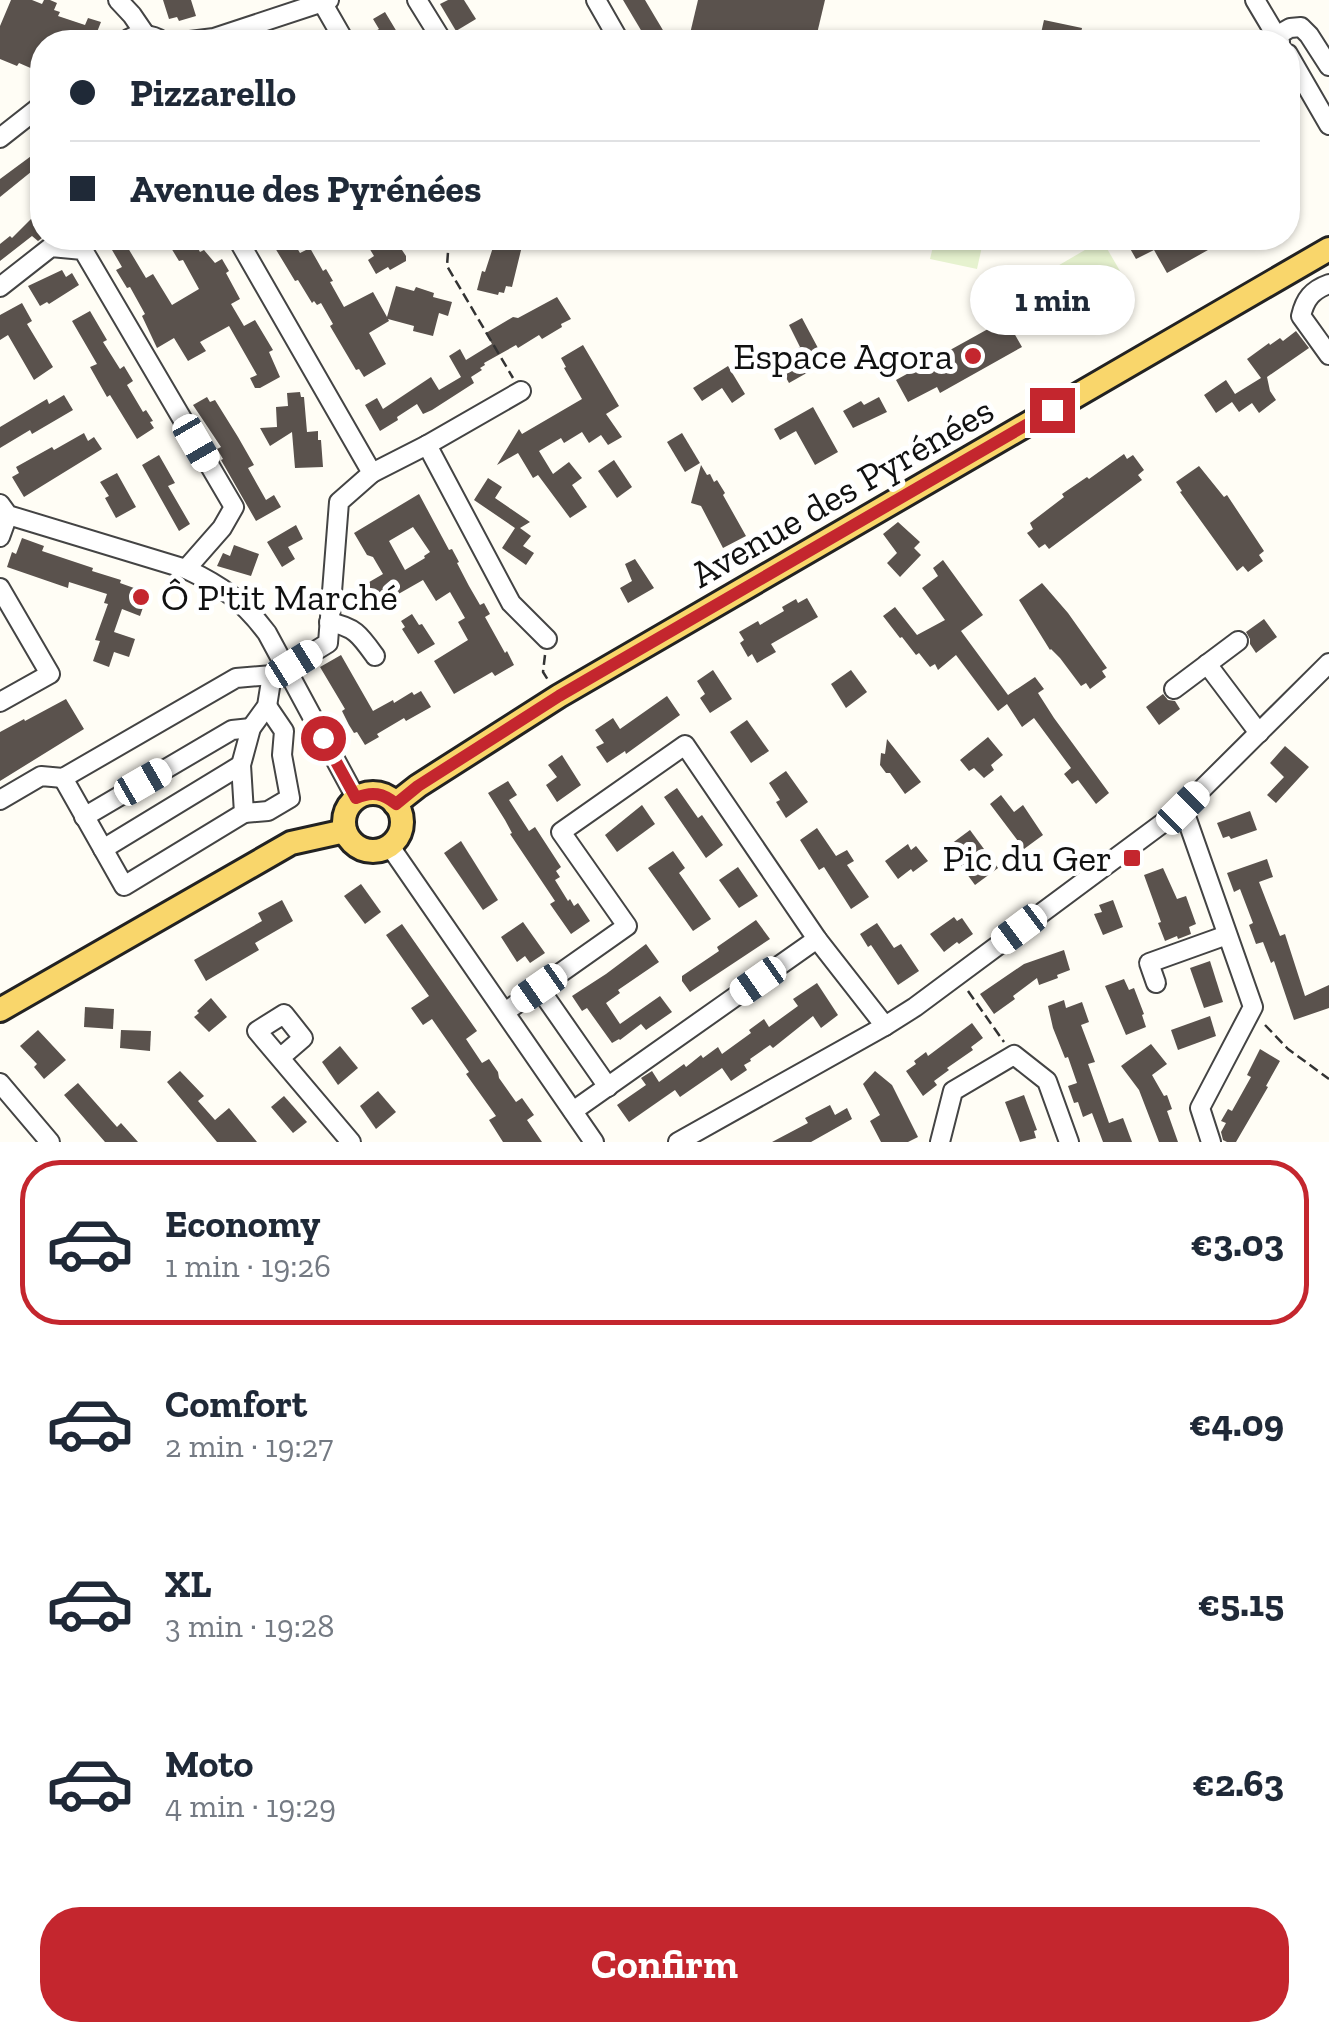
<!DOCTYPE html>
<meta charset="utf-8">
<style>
:root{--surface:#fff;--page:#f6f6f7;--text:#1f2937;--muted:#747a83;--line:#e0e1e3;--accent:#c4262e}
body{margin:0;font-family:"Zilla Slab",serif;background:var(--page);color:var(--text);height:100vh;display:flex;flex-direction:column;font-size:38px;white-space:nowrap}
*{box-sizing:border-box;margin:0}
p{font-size:32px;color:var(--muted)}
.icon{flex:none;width:55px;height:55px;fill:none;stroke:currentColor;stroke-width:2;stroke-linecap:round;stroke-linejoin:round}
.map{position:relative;height:1142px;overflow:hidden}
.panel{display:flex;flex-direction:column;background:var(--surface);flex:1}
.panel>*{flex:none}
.hud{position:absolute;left:30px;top:30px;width:1270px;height:220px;border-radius:40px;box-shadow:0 2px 8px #0004;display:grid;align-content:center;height:220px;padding:0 40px;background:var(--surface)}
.end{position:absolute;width:45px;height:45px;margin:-22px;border:12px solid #c4262e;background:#fff;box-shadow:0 0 0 5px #fff}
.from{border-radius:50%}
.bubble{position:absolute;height:70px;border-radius:35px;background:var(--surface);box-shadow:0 2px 8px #0004;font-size:32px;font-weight:700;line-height:70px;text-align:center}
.car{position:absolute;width:30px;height:60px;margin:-30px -15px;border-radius:12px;box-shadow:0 0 8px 2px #0007;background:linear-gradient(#fff 24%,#345 0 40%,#fff 0 76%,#345 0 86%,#fff 0)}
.hud b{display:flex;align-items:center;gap:35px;height:95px;font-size:38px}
.hud b+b{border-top:2px solid var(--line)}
.hud i{width:25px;height:25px;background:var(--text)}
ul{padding:18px 0 0;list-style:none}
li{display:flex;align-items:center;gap:30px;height:165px;margin:0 20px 15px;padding:0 20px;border:5px solid transparent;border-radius:40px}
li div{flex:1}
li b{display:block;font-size:38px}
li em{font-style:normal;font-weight:700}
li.current{border-color:var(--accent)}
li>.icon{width:90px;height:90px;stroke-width:1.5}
.button{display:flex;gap:20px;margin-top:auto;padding:20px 40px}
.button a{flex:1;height:115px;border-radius:40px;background:var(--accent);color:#fff;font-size:40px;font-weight:700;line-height:115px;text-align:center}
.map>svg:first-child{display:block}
.pitch{fill:#e6f2cf}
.building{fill:#5a524d;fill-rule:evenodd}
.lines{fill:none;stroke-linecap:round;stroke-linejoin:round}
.minor-casing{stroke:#444;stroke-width:22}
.major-casing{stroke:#222;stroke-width:28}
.path{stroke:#333;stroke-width:2.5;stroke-dasharray:10 5;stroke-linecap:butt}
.minor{stroke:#fff;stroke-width:18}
.major{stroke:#f9d66b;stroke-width:22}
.route{stroke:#c4262e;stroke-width:12}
.poi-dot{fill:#c4262e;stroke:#fff;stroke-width:4}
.labels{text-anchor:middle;stroke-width:10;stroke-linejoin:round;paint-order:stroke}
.poi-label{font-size:38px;fill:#111;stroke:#fff;text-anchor:end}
.street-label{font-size:38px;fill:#111;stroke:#fff}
</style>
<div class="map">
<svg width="1329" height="1142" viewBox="0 0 1329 1142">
<rect width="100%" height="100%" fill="#fffdf5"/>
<g class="pitch">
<polygon points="935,238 961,238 983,242 977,269 930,259"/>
<polygon points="1102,240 1127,283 1050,328 1025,285"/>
</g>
<g class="building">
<polygon points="11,0 32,0 42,4 44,0 50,0 57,3 54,10 60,12 58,16 85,25 88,18 101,22 93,42 42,42 42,73 19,63 17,66 0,59 0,26"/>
<polygon points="163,0 191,0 196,16 179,21 177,17 169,19"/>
<polygon points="448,0 464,0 476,19 456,31 440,4"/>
<polygon points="623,0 645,0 670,42 648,42"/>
<polygon points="698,0 825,0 815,42 688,42"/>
<polygon points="385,12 403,42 357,42 379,29 373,19"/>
<polygon points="1044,20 1082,28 1079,42 1039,42"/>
<polygon points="42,148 42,163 0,197 0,179"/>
<polygon points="42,208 42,238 38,241 32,236 0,261 0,244 10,236 12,238"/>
<polygon points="105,238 122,238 146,278 153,274 172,305 199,289 183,260 179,261 165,238 192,238 200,252 204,250 215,263 222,259 229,271 226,273 240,299 231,304 244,326 255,320 273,350 269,352 280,377 260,388 255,388 250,378 257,375 229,326 200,342 206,351 188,361 174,338 157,348 142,316 145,314 130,287 127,288 116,270 122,267"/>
<polygon points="269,238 291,238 300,253 310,248 323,271 326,269 333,281 330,282 344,307 373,292 387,317 396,286 414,291 416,287 434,293 433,297 452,302 448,316 439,313 433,336 413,331 414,326 388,319 389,321 369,333 386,364 364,377 359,369 356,370 330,326 333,324 321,303 317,305 314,301 312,303 298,280 295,281"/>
<polygon points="363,238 394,238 406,256 406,261 390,270 388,267 376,274 368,260 374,256"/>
<polygon points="496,238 518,238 517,241 523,242 512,287 506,286 504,293 499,292 498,295 477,290 482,271 485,272"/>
<polygon points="1124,238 1201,238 1208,250 1167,273 1154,250 1136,259"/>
<polygon points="62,270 66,277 72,273 79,285 49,304 47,302 40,306 28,286"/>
<polygon points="557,297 571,319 561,324 562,327 542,339 539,335 518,348 516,345 484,363 485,365 480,368 482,370 471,377 474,383 432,410 423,414 417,404 397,417 398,420 380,431 365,405 377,398 383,409 431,377 439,390 461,377 449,356 460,349 466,360 492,344 486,333 513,317 518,318"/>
<polygon points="22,303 32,321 27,324 53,367 34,380 8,335 0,340 0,315"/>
<polygon points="90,311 107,340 103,342 120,369 124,366 133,381 127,385 143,412 146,410 153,421 150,422 154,428 137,439 110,395 107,397 90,367 97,364 72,321"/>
<polygon points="802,318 818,348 811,352 819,366 789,383 780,367 789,362 785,355 800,347 789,325"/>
<polygon points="1006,319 1022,347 940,393 937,387 908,402 896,380"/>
<polygon points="1296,331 1309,348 1267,377 1270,391 1276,400 1259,413 1252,403 1239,412 1232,402 1216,413 1204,395 1226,380 1235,394 1261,378 1247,359 1269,343 1270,345 1280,338 1283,341"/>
<polygon points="583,345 619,406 606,414 622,437 608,445 601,435 589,443 582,432 564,443 561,438 539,451 553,474 569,462 582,478 572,485 587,507 570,518 538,475 533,478 518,453 497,465 519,429 522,434 582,399 564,368 566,367 561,358"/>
<polygon points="728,366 745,394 732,403 722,388 702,401 693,388"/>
<polygon points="300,392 301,397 304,397 307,432 318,431 318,440 321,440 323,467 295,468 292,432 270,446 260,428 277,427 276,407 288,406 287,393"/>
<polygon points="64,395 73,410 32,434 30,430 0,448 0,427 47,399 49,404"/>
<polygon points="207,397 210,402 215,400 238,437 254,465 248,468 266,500 274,495 281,507 256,521 221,460 223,459 217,449 221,447 193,405"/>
<polygon points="879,397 887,412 853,428 843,411 861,401 864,405"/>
<polygon points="813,407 838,452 815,465 796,431 780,440 774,429"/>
<polygon points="84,433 88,441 94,437 102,449 24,497 12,477 19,473 16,467 52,447 54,450"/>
<polygon points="682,433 700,463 685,472 667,442"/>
<polygon points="1124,454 1127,459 1133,455 1144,470 1138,475 1142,480 1049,549 1045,544 1039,548 1027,533 1033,529 1030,523 1064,497 1062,494 1087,477 1089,479"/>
<polygon points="159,455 175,483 168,486 190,524 179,531 142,465"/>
<polygon points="614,460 632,487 617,498 598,471"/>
<polygon points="701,465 707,475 710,474 714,482 717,480 725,493 723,495 746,536 723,548 701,506 691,503"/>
<polygon points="1199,466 1224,497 1227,495 1264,551 1259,555 1263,561 1248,572 1243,566 1237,571 1180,492 1182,491 1176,482"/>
<polygon points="117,473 136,507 116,518 105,498 109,496 100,482"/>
<polygon points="488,478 502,487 495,498 530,522 520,528 531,536 523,546 534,553 526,565 502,548 515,528 474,500"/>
<path d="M 419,494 L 449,550 L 452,549 L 459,562 L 457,563 L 469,586 L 480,605 L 484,603 L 490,614 L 485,617 L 505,653 L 507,651 L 514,665 L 495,676 L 492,672 L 454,694 L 434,661 L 468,640 L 458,622 L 465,618 L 450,592 L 436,601 L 423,580 L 365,613 L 352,592 L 383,574 L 373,557 L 367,555 L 354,533 ZM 413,527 L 430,552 L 424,556 L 425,558 L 405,570 L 389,541 Z"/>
<polygon points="898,522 920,542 914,548 921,555 900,577 887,563 897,553 883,534"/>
<polygon points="296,525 303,539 288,547 295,559 282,567 267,542"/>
<polygon points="22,538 44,546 42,551 93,568 92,571 121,580 120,583 148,593 140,616 122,609 114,632 135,639 129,657 114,652 109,667 93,661 100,641 95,640 108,604 104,603 107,594 69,582 68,588 7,567 12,552 16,554"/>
<polygon points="234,545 259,554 251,576 217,566 223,553 230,556"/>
<polygon points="635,559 654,588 628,603 620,588 632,581 625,564"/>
<polygon points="943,560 983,615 961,631 1008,695 1035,677 1044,689 1038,693 1054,718 1109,793 1096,804 1078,780 1072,784 1064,774 1071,768 1034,718 1022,727 1007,704 998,711 956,655 938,670 935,664 930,667 919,653 916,655 902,637 900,638 883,616 895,607 917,635 945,620 922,588 938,576 933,568"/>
<polygon points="1042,583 1068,613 1107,668 1102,671 1106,677 1090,689 1086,683 1081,686 1060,658 1051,649 1050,650 1019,600"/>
<polygon points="807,598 818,617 771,644 776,652 757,663 752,654 748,657 740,643 744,640 739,632 758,621 760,625 784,611 782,607 796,599 798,603"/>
<polygon points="412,614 419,625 422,624 435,644 418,654 402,629 405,627 401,621"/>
<polygon points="1264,619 1277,637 1256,653 1250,644 1250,639 1246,632"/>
<polygon points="341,655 373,711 393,700 394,703 412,692 414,695 421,691 431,707 406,721 404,718 377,734 379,737 365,745 357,732 354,733 349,725 342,711 345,709 320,667"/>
<polygon points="713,670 732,699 710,713 700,698 705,694 697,681"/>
<polygon points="851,670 867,692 846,708 831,684"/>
<polygon points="1163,694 1168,700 1175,701 1180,709 1159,725 1146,707"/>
<polygon points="667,696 680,715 626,754 625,751 607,763 596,747 604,743 595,730 613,718 620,729"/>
<polygon points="66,699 84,729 0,781 0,732 24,719 25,721"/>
<polygon points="747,720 769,751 751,763 730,732"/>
<polygon points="988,737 1003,755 991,765 994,770 984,778 974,768 969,771 960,760"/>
<polygon points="887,739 921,782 905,794 890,773 886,773 880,765 881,753 885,754"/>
<polygon points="1285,746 1309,767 1276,803 1267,795 1284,777 1270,763"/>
<polygon points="562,755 581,785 557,802 546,785 557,777 548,765"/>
<polygon points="786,771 808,802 786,818 776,802 780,800 769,783"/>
<polygon points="508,781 517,795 509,800 529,831 535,827 561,867 556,871 560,877 555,880 568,901 570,899 574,906 578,903 590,921 571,934 550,904 555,901 510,834 512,833 505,820 488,793"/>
<polygon points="677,788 698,818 702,815 723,845 706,858 664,797"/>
<polygon points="1001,795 1014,812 1023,805 1043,835 1024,849 990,804"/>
<polygon points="642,805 655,824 617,852 605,835"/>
<polygon points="1250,811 1257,830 1231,839 1229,836 1223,838 1217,823"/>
<polygon points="817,828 836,856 847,850 854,861 847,865 869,897 851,909 824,867 819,870 800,840"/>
<polygon points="970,830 998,868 975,885 947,847"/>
<polygon points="461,841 498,900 483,910 444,853"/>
<polygon points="908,844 911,850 916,846 928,861 913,872 911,869 898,879 885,861"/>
<polygon points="673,851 685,868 679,873 711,919 693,931 648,868"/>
<polygon points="1267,859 1273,877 1259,882 1280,936 1285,934 1305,996 1329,985 1329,1008 1294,1020 1274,961 1271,963 1263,942 1256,944 1249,925 1253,923 1240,889 1234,892 1227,873"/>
<polygon points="738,867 758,896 739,908 719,880"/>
<polygon points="1163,868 1177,899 1186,896 1196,924 1189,927 1191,934 1178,939 1177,936 1165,941 1158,923 1161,922 1144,875"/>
<polygon points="361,884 381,912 365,924 344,896"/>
<polygon points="282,900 293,921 255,943 259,950 206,981 194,960 262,921 258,913"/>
<polygon points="1113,900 1123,927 1103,935 1094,914 1102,912 1099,905"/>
<polygon points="954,917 957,921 962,918 973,934 959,944 957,942 944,952 930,934"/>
<polygon points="756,920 770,939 690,992 682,981 682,976 719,951 717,947"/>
<polygon points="523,922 545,953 530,963 525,956 517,962 501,937"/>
<polygon points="877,923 894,948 901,944 919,971 898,985 871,945 868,947 860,934"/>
<polygon points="402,924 477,1031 466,1039 482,1063 489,1059 498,1072 499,1078 516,1102 522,1098 534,1115 527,1120 542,1142 503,1142 489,1120 496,1116 466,1074 469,1072 432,1019 423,1025 411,1008 429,996 386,935"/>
<polygon points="646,944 659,962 618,990 620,993 606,1003 620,1024 660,996 672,1012 646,1030 641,1024 620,1040 619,1039 612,1043 587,1008 582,1011 572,996 606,974"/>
<polygon points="1064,950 1070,970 1057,975 1058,978 1039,985 1037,978 1013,996 1015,999 994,1014 980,994 1024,964"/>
<polygon points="1210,961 1223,1002 1204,1008 1190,968"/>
<polygon points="1124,979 1129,990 1134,988 1144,1014 1142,1015 1146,1027 1126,1035 1105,986"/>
<polygon points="817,983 838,1015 821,1028 813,1016 773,1048 770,1045 750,1059 751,1061 744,1065 747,1070 731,1081 722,1068 680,1097 675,1090 629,1122 617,1105 646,1085 641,1078 652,1071 659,1082 684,1064 686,1067 701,1055 703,1058 718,1047 722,1054 751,1033 749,1030 764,1019 769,1027 798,1006 793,999"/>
<polygon points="211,998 227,1017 209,1032 194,1017 199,1013 197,1011"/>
<polygon points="1064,1000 1066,1008 1082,1002 1089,1022 1081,1025 1095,1062 1088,1064 1109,1123 1123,1118 1132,1142 1103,1142 1092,1113 1083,1117 1078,1102 1074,1103 1068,1086 1077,1083 1068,1057 1065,1058 1053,1028 1048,1006"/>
<polygon points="85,1007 114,1009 113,1029 84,1027"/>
<polygon points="1210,1016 1216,1036 1178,1050 1171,1030"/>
<polygon points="972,1023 983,1038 971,1047 973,1050 947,1068 949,1070 934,1081 937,1085 923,1096 906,1071 916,1064 914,1061 926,1052 928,1056"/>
<polygon points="38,1030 66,1060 44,1079 34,1067 37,1064 20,1046"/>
<polygon points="121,1030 151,1031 150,1051 120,1048"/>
<polygon points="1151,1044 1167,1064 1152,1075 1164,1096 1167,1095 1172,1109 1167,1111 1178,1142 1159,1142 1139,1090 1121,1066"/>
<polygon points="340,1046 358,1068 338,1085 322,1062"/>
<polygon points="1260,1049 1280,1061 1266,1086 1268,1087 1236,1142 1227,1142 1223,1140 1221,1132 1226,1123 1221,1121 1228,1109 1232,1111 1251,1077 1247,1075"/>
<polygon points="180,1071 204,1096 198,1101 215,1120 229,1108 257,1142 217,1142 167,1082"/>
<polygon points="875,1071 892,1085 918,1137 908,1142 881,1142 870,1121 880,1115 863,1084"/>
<polygon points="78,1083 117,1127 121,1123 138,1142 105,1142 64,1095"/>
<polygon points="378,1091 396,1112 376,1129 360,1106"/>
<polygon points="1024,1095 1037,1130 1034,1131 1036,1138 1020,1142 1005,1102"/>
<polygon points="284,1096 307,1122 293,1133 271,1107"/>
<polygon points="830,1105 835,1115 847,1108 852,1119 811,1142 772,1142 808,1123 805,1118"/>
</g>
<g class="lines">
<defs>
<g id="minor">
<polyline points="118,0 132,15 145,34"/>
<polyline points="417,0 443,42"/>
<polyline points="596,0 620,42"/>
<polyline points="1255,0 1280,42"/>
<polyline points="322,2 345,42"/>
<polyline points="1276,36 1290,28 1301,27 1309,35 1329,66"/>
<path d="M 124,42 C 137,32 151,33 164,42"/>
<polyline points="182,42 214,38 329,0"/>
<polyline points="1288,54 1329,125"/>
<polyline points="0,138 42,105"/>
<path d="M 1329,284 C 1312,290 1305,299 1301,316 L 1329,355"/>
<polyline points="0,287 51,247 83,250 234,507 222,528 186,569"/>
<polyline points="427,445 511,603 547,639"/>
<polyline points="372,473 427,445 521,391"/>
<path d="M 0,504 L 8,515 L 186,569 C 222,586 243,601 267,633 L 356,798"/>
<polyline points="0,537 8,515"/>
<polyline points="0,588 50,674 0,702"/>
<path d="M 329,622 C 355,627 360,635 375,656"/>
<polyline points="1207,664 1259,733"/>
<polyline points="1174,689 1238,641"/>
<polyline points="63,778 124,886 244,813 241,765 251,728 267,706 272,675"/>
<polyline points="0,800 41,776 63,778 236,678 272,675 286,669 328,643 339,502 372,473 237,238"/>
<polyline points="1183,808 1253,1007 1200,1108 1211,1142"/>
<polyline points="244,813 268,811 290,798 282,755 284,731 267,706"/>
<polyline points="84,817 232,730 251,728"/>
<polyline points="389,845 594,1142"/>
<polyline points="103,849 241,765"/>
<polyline points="1156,983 1149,963 1227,935"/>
<polyline points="539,988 608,1087"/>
<polyline points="505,1012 627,926 561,832 685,745 817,939 885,1026"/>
<polyline points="281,1057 303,1038 284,1014 257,1031 351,1142"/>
<polyline points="0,1083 50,1142"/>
<polyline points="573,1111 817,939"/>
<polyline points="678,1142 885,1026 915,1007 1183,808 1329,663"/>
<polyline points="940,1142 953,1091 1014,1055 1047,1081 1069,1142"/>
</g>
<g id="major">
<circle cx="373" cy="822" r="29"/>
<polyline points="395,804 418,786 559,696 1329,249"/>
<polyline points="0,1010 291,843 345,831"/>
</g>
</defs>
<use href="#minor" class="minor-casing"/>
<use href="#major" class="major-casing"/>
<g class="path">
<polyline points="449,238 447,266 513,378"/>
<polyline points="545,655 543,672 548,680"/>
<polyline points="968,991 1004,1042"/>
<polyline points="1265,1025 1288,1049 1329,1079"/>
</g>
<use href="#minor" class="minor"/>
<use href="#major" class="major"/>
</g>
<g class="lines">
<path class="route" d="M 323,738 L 356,798 C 372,791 383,793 396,804 L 418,786 L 559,696 L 1052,410"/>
</g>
<g class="poi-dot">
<circle cx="973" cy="356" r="10"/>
<circle cx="141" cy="597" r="10"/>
<rect x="1122" y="848" width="20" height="20" rx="5"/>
</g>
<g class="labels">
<g class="poi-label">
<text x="953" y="369">Espace Agora</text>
<text x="161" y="610" text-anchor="start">Ô P'tit Marché</text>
<text x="1112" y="871">Pic du Ger</text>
</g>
<g class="street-label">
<text transform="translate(842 492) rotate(-30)" y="13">Avenue des Pyrénées</text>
</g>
</g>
</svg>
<i class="end from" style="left:323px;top:738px"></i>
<i class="end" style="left:1052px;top:410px"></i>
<div class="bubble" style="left:970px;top:265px;width:165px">1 min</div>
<i class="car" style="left:196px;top:443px;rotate:150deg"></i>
<i class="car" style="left:294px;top:664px;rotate:58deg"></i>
<i class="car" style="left:143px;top:782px;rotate:60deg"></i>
<i class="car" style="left:1183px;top:808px;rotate:45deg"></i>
<i class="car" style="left:1019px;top:929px;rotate:233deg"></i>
<i class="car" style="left:758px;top:981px;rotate:235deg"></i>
<i class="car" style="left:539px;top:988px;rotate:235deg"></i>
<div class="hud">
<b><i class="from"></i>Pizzarello</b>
<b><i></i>Avenue des Pyrénées</b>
</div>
</div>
<section class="panel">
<ul>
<li class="current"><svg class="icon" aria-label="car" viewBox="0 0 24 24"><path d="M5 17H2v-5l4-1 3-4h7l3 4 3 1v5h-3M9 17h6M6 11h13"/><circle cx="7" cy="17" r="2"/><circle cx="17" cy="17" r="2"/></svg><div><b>Economy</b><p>1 min · 19:26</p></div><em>€3.03</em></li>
<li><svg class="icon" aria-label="car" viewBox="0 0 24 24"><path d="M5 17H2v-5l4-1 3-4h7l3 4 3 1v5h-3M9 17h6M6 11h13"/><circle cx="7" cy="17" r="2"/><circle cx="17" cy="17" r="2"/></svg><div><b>Comfort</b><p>2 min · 19:27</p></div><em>€4.09</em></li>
<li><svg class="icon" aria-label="car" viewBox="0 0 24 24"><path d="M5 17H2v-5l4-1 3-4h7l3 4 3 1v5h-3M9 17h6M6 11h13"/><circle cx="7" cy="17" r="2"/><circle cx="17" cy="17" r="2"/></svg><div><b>XL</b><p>3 min · 19:28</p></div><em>€5.15</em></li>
<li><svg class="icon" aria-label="car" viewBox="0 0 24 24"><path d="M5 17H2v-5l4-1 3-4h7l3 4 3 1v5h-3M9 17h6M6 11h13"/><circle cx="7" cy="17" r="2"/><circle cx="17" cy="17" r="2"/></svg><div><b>Moto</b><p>4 min · 19:29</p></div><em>€2.63</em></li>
</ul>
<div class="button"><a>Confirm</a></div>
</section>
